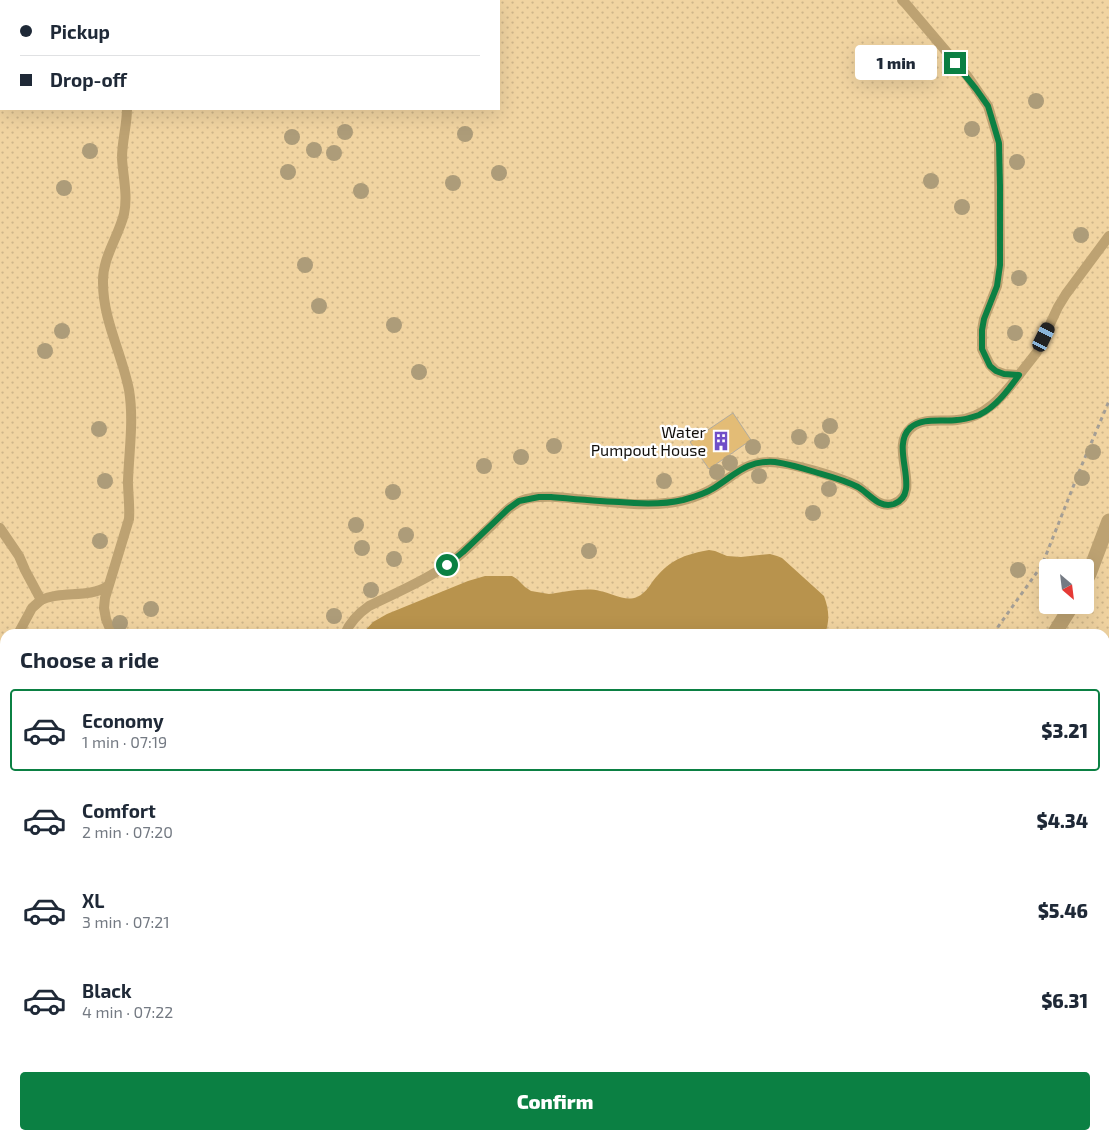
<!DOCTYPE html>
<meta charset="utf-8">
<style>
:root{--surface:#fff;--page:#f6f6f7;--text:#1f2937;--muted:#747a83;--line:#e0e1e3;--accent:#0b8043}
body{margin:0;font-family:"Exo 2",sans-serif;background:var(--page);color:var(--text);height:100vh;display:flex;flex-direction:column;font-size:19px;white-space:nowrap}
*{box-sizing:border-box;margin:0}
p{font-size:16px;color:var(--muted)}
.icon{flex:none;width:28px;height:28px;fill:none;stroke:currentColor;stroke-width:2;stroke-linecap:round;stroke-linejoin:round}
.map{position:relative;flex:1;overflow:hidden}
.side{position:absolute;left:0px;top:629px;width:1110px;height:511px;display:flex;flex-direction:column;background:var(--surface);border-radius:15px 15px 0 0;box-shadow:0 5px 20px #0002}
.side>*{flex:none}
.guide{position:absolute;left:0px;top:0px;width:500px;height:110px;box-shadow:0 5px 20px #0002;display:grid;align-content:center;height:110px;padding:0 20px;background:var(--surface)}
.needle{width:32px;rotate:152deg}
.buttons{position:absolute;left:1039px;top:559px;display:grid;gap:10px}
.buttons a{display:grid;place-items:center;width:55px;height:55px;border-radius:5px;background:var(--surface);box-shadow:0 5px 20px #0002;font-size:25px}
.end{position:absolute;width:22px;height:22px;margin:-11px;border:6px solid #0b8043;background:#fff;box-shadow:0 0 0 2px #fff}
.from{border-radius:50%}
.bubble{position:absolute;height:35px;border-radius:5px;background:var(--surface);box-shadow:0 5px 20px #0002;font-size:16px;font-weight:800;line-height:35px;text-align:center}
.car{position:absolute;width:15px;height:30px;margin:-15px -8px;border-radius:6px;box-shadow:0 0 4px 1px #0007;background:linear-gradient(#222 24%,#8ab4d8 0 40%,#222 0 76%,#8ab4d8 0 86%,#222 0)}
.guide b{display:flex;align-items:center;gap:18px;height:48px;font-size:19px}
.guide b+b{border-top:1px solid var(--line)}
.guide i{width:12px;height:12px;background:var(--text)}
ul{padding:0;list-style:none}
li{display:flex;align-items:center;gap:15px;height:82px;margin:0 10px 8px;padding:0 10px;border:2px solid transparent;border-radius:5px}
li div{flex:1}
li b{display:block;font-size:19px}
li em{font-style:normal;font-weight:800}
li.active{border-color:var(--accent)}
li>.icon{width:45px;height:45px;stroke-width:1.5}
h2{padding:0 20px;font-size:22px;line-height:60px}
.cta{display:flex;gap:10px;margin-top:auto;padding:10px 20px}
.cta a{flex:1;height:58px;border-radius:5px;background:var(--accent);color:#fff;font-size:20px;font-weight:800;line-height:58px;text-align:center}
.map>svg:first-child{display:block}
.grass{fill:url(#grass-dots);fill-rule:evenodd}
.water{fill:#b8934d}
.building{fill:#e3bc76;stroke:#b1ab9f}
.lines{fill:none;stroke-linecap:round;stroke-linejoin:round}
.path{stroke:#a49e95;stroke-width:3;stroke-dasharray:4 4;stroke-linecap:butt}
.service{stroke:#bda272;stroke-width:10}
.tertiary{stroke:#bda272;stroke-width:15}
.tree{fill:#ad9c79}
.route{stroke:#0b8043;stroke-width:6}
.labels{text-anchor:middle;stroke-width:4.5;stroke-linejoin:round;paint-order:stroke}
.poi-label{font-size:16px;fill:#120f0b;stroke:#fff;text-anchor:end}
</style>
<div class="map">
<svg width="1109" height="1139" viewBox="0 0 1109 1139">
<defs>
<pattern id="grass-dots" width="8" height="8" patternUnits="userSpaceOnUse" patternTransform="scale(1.25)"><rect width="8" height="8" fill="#f1d4a1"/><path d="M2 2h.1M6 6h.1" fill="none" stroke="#ceb589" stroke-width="1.8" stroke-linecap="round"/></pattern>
</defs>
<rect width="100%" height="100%" fill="#fdf6ea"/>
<path class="grass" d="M 0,0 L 1109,0 L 1109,1139 L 0,1139 ZM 1,1 L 499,1 L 499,109 L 1,109 ZM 1048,568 L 1085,568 L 1085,605 L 1048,605 ZM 5,634 L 1105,634 L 1105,1135 L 5,1135 Z"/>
<path class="water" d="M 709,550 L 715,551 L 727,556 L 741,557 L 770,554 L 777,556 L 782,558 L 824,596 C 829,610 830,620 825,634 L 362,634 L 373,622 L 387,614 L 468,581 L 485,576 L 512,576 L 517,579 L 525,587 L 531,591 L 549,594 C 563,592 587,587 600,591 C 611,593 625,602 637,597 C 647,593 651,582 658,575 C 673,558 688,554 709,550 Z"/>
<g class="building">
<polygon points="733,413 751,440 709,469 690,442"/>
<polygon points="0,854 5,857 5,884 0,880"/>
<polygon points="0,920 5,923 5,990 0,987"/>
<polygon points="0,992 5,995 5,1036 0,1043"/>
</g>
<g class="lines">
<polyline class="path" points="993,634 1042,565 1081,467 1109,401"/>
<g class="service">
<polyline points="88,0 88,1"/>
<polyline points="1019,375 1037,352 1058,307 1066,294 1109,236"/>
<polyline points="0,528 19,556 25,570 41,600 32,608 18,634"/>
<path d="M 41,600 C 62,590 88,599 108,586"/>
<path d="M 112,634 L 106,619 L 104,608 L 105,598 L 129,519 C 130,506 128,494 128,481 C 129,451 134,420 129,390 C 122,354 103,320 103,283 C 102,258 118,238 124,214 C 128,195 123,177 122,158 C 122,141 127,125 127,109"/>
<path d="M 345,634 C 350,621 359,613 369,606 C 395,593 423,582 447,565 C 463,554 477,539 491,526 C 501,516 512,503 526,499 C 542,495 560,497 577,499 C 611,502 646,508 680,501 C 689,499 698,496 706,492 C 730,481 741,462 769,462 C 789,462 839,477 857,486 C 869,493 879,510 895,503 C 923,492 888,447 911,428 C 923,417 942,422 957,420 C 985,418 1003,396 1019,375 L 1004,374 L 996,371 L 990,365 L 982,349 L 982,330 L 984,319 L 997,286 L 1000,265 L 999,154 L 999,143 L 988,106 L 968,77 L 906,4 L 902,0"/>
<polyline points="0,664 5,658"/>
<polyline points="1105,703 1109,701"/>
<polyline points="1105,769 1107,779 1105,801"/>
<polyline points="0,908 5,911"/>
<polyline points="0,1107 5,1102"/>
<polyline points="117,1135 121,1139"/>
<polyline points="293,1139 298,1135"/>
<polyline points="518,1139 521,1135"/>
<polyline points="602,1139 604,1135"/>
<polyline points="872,1139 876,1135"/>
</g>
<g class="tertiary">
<polyline points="1085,582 1089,574 1109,521"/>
<polyline points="1054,634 1072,605"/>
<polyline points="384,1139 389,1135"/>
</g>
</g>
<g class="tree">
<circle cx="1036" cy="101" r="8"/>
<circle cx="972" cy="129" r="8"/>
<circle cx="345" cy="132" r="8"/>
<circle cx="465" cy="134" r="8"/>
<circle cx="292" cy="137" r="8"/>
<circle cx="314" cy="150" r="8"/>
<circle cx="90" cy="151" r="8"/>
<circle cx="334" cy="153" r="8"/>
<circle cx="1017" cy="162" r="8"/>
<circle cx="288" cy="172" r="8"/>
<circle cx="499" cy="173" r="8"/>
<circle cx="931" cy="181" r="8"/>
<circle cx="453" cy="183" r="8"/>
<circle cx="64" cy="188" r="8"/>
<circle cx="361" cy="191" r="8"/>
<circle cx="962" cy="207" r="8"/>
<circle cx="1081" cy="235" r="8"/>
<circle cx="305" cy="265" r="8"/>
<circle cx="1019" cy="278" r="8"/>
<circle cx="319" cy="306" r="8"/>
<circle cx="394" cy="325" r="8"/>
<circle cx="62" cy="331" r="8"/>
<circle cx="1015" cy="333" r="8"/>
<circle cx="45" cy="351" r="8"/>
<circle cx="419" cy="372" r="8"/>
<circle cx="830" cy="426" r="8"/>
<circle cx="99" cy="429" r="8"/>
<circle cx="799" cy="437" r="8"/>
<circle cx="822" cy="441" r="8"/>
<circle cx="554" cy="446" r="8"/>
<circle cx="753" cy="447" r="8"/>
<circle cx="1093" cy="452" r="8"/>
<circle cx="521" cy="457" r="8"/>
<circle cx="730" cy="463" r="8"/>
<circle cx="484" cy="466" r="8"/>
<circle cx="717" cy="472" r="8"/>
<circle cx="759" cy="476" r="8"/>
<circle cx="1082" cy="478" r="8"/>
<circle cx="105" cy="481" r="8"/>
<circle cx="664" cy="481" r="8"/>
<circle cx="829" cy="489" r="8"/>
<circle cx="393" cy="492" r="8"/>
<circle cx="813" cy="513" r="8"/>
<circle cx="356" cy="525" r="8"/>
<circle cx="406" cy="535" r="8"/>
<circle cx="100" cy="541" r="8"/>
<circle cx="362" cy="548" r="8"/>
<circle cx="589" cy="551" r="8"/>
<circle cx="394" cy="559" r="8"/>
<circle cx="1018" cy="570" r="8"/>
<circle cx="371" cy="590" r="8"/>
<circle cx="151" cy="609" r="8"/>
<circle cx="334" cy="616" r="8"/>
<circle cx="120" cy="623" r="8"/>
</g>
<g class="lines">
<path class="route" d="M 447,565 L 463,552 L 508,509 L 519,501 L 539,497 L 551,497 C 574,499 596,501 619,502 C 641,504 662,505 683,500 C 694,497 705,494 714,488 C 736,474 747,460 775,462 C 789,464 802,468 815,472 C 829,476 845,480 858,487 C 870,494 879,509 894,504 C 923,493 889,448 910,428 C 922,417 942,422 957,420 C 964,420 973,417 979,415 C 996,407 1009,389 1019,375 L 1004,374 L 996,371 L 990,366 L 982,349 L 982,330 L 984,319 L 997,286 L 1000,265 L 1000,186 L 999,143 L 994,126 L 988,106 L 976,89 L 955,63"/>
</g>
<defs>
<symbol id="building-bare" viewBox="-9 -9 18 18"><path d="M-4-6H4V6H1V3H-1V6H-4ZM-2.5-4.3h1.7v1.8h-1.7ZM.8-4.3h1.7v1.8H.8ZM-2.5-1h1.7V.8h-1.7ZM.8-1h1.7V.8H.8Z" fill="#6f4ec7" stroke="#fff" stroke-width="2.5" paint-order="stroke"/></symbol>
</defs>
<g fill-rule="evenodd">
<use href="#building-bare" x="707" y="427" width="28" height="28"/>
</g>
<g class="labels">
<g class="poi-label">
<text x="706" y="438">Water<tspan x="706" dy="18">Pumpout House</tspan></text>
</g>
</g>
</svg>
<div class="buttons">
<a><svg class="needle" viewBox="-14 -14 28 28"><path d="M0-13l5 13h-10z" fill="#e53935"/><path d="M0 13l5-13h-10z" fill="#747a83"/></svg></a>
</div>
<i class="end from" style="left:447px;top:565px"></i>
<i class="end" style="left:955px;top:63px"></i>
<div class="bubble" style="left:855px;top:45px;width:82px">1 min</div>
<i class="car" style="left:1044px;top:337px;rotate:26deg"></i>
<div class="guide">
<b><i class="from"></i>Pickup</b>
<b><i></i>Drop-off</b>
</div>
<section class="side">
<h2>Choose a ride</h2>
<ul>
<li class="active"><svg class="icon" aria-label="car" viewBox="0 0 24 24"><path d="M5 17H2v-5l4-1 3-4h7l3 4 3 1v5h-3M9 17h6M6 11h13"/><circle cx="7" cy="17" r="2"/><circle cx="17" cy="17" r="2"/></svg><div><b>Economy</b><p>1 min · 07:19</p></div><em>$3.21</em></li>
<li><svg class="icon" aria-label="car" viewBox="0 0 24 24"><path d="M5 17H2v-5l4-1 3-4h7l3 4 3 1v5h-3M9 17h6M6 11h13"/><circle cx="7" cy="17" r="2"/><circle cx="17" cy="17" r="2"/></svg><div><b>Comfort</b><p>2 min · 07:20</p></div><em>$4.34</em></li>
<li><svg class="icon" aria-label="car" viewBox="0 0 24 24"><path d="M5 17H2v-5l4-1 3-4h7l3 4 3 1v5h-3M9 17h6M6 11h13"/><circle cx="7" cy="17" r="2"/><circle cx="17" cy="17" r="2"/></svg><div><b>XL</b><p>3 min · 07:21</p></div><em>$5.46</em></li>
<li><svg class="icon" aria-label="car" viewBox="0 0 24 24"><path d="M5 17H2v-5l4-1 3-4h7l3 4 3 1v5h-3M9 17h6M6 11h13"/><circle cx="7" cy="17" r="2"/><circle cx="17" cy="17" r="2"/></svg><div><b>Black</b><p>4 min · 07:22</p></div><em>$6.31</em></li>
</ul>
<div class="cta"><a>Confirm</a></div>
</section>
</div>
